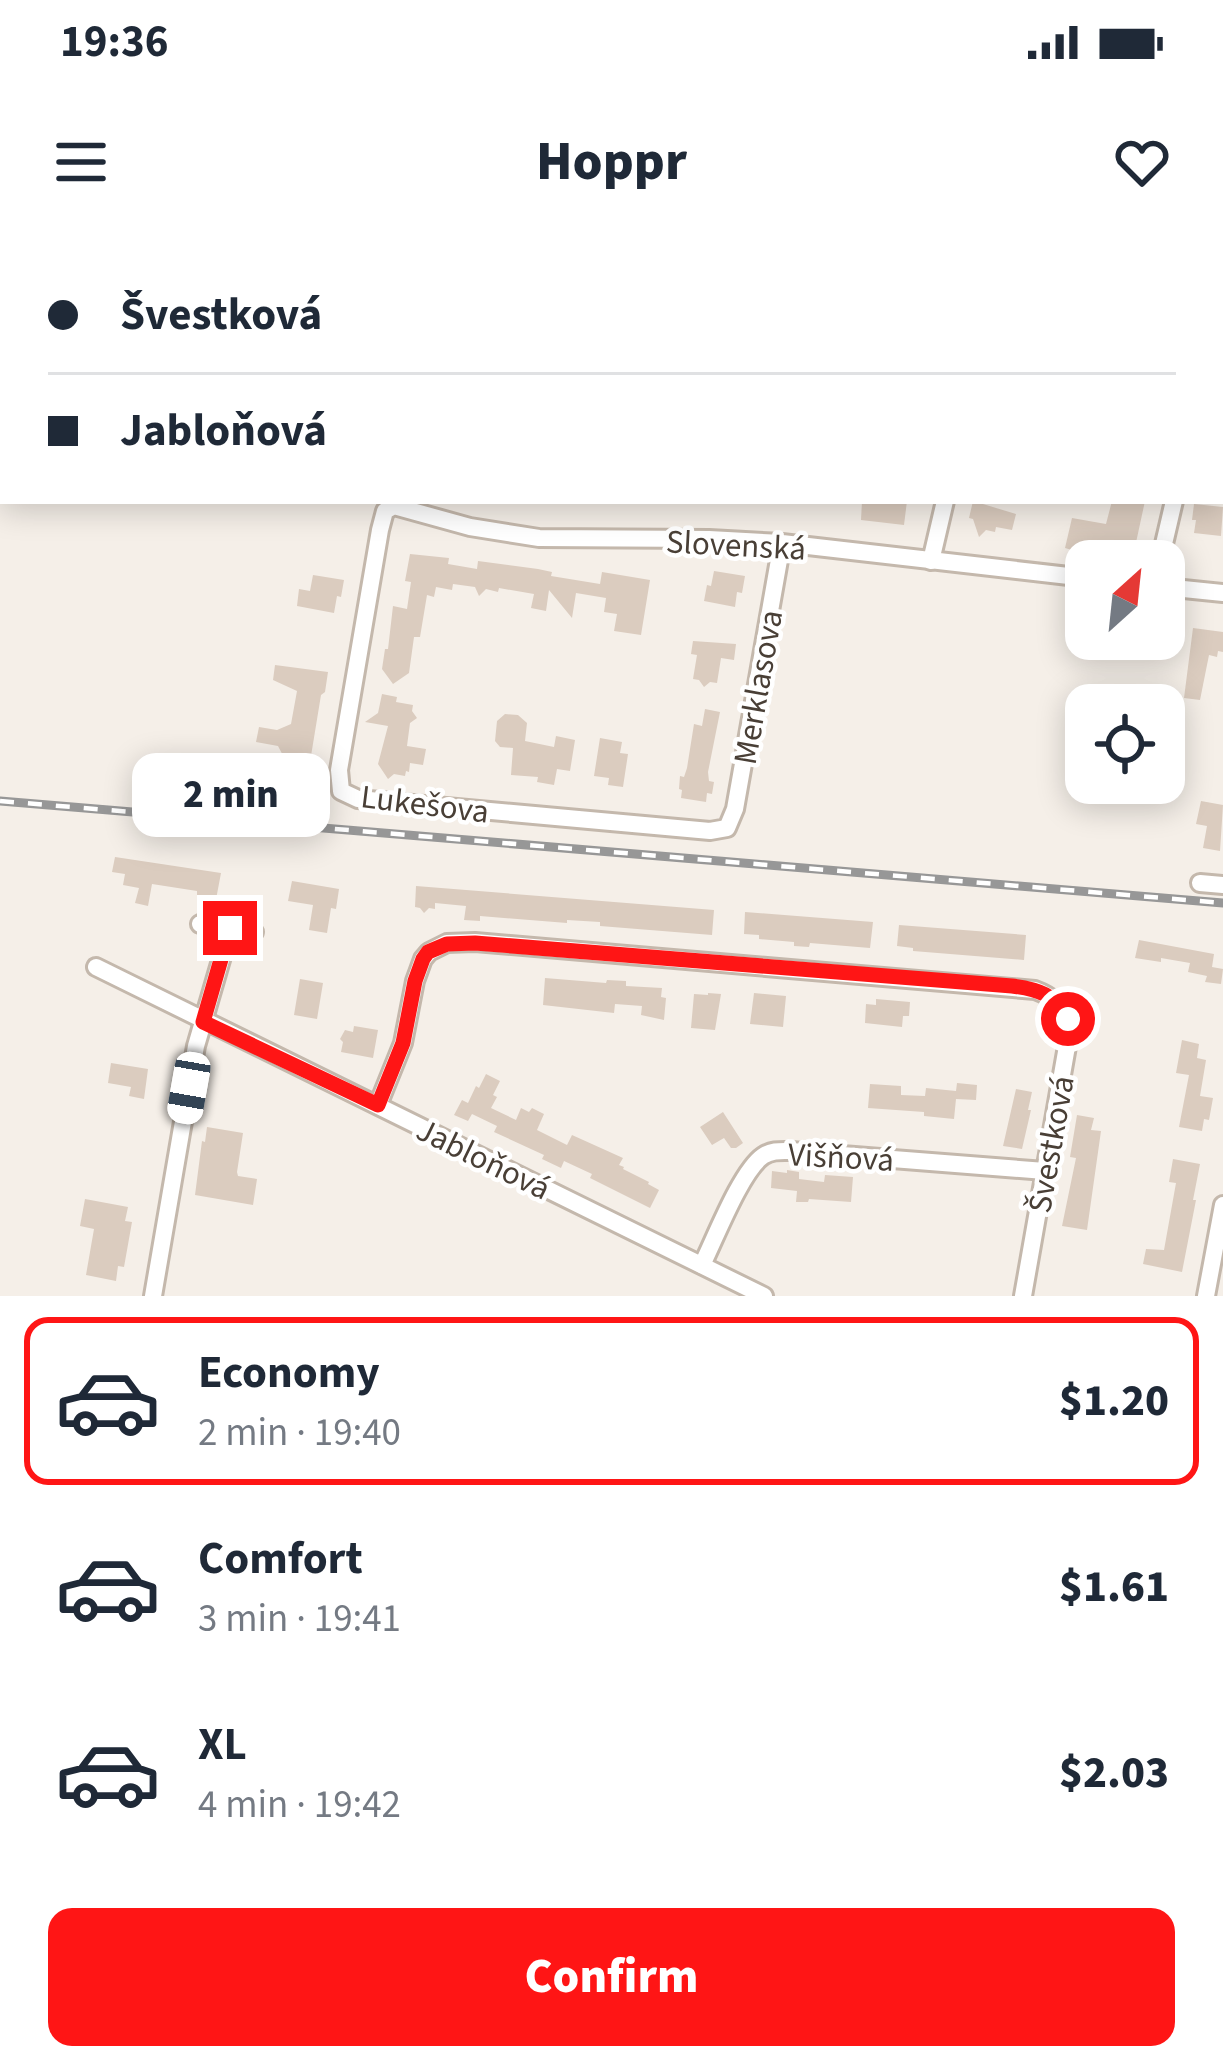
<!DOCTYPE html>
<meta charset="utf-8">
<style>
:root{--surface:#fff;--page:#f6f6f7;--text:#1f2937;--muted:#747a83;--line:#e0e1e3;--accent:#ff1515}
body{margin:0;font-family:"Source Sans 3",sans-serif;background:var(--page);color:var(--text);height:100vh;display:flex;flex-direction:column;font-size:45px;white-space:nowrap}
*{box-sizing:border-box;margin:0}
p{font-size:39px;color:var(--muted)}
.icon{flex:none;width:66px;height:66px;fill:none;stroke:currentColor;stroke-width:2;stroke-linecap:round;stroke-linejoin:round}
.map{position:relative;height:1056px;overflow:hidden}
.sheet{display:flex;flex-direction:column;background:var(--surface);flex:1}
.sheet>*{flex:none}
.hud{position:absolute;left:0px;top:0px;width:1224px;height:264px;box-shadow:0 6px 30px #0003;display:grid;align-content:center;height:264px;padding:0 48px;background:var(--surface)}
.needle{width:78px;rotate:27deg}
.controls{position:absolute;left:1065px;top:300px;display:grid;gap:24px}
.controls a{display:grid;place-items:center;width:120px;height:120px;border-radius:24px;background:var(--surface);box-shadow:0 6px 30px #0003;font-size:60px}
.end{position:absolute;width:54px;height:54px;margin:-27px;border:15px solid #ff1515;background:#fff;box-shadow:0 0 0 6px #fff}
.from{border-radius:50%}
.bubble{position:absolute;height:84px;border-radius:24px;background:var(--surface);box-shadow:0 6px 30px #0003;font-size:39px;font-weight:800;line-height:84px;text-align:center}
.car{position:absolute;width:36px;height:72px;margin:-36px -18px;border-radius:15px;box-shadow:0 0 9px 3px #0007;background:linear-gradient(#fff 24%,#345 0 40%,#fff 0 76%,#345 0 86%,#fff 0)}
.hud b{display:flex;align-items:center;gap:42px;height:114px;font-size:45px}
.hud b+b{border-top:3px solid var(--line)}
.hud i{width:30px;height:30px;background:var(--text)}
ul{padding:21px 0 0;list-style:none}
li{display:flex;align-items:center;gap:36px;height:168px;margin:0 24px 18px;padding:0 24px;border:6px solid transparent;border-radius:24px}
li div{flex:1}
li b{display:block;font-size:45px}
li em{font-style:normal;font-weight:800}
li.active{border-color:var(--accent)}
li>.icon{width:108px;height:108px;stroke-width:1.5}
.button{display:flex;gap:24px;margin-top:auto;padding:24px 48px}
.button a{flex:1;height:138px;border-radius:24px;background:var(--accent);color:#fff;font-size:48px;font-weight:800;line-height:138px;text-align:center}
.status{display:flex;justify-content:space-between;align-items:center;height:84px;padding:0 60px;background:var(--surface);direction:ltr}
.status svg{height:33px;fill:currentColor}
header{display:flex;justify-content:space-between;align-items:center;height:156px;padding:0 48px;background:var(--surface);font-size:54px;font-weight:800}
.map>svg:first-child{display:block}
.building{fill:#dbccbf}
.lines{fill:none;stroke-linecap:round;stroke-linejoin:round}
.street-casing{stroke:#c4b8ac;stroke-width:22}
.street{stroke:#fff;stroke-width:16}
.rail-casing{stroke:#979797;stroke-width:9}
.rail{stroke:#fff;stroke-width:4.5;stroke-dasharray:14;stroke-linecap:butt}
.route{stroke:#ff1515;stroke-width:15}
.labels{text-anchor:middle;stroke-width:9;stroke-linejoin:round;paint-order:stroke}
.street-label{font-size:33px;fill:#493f36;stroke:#fff}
</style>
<div class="status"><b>19:36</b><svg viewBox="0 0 49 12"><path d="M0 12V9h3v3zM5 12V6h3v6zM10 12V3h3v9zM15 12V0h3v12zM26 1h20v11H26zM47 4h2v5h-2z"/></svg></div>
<header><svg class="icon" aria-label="menu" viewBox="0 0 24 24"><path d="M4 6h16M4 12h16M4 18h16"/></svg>Hoppr<svg class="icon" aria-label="heart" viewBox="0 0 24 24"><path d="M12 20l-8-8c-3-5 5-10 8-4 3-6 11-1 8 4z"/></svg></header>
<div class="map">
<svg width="1223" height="1056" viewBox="0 0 1223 1056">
<rect width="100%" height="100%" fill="#f5efe8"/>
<g class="building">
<polygon points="862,261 907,261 904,285 861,280"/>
<polygon points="973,261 1016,274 1012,290 996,287 995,292 986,290 979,297 973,279 969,278"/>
<polygon points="1112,261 1145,261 1132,321 1090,312 1089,315 1065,308 1072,278 1106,284"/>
<polygon points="1194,264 1223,267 1221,296 1194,293 1196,280 1192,280"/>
<polygon points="410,314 449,318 448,324 477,329 478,321 538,329 552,332 551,336 600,344 602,332 650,340 641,395 614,391 617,374 604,372 606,358 576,353 572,378 549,350 546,371 531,368 534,354 499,348 498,352 486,349 479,356 475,347 453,344 452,350 436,347 434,357 427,355 420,397 414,397 409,433 393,444 382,429 385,409 388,409 393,366 407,369 411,342 405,341"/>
<polygon points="714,331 745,336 742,353 737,352 735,367 704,361 707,345 711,346"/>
<polygon points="313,335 344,340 341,357 337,356 334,373 297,366 299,349 310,351"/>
<polygon points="1193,388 1223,392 1223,412 1218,411 1217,417 1209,415 1200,460 1184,458"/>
<polygon points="693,401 736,404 734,420 721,418 717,443 710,442 704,447 699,440 693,439 697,415 691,414"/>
<polygon points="275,425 328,432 325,452 321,455 311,516 289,527 278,506 256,502 259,487 277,490 291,484 297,451 273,440"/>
<polygon points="382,454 397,457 396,462 413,465 412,471 417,478 410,483 407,506 426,509 423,525 410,523 409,532 406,531 405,536 394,534 388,539 378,524 388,486 365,482 378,473"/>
<polygon points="705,469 720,472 708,532 709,541 714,542 712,554 707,553 706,562 681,558 682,550 679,549 680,536 684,537 687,528 694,484 702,486"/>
<polygon points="505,474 518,475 527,483 525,501 554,507 556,496 575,500 570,531 557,529 554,545 537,542 538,537 511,535 513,508 500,507 495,501 497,481"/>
<polygon points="600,498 622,502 620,513 628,514 623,547 608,545 609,538 594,536"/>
<polygon points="1201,561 1223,565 1220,611 1203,608 1207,586 1196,584"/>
<polygon points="115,617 221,633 214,670 199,668 200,658 197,657 197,651 152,644 148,666 135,663 139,648 123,645 125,634 112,632"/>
<polygon points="292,641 339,649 336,669 331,668 327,693 309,690 313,665 288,661"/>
<polygon points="416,646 714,670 712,695 600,686 600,682 567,680 567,683 480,676 480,681 464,680 466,666 435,663 435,669 429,668 424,673 420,668 415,667"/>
<polygon points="745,672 873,682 870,708 810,703 809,707 794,706 794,702 759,699 759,695 744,694"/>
<polygon points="899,685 1026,695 1024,720 913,711 913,708 897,706"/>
<polygon points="1139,700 1214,714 1212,727 1223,729 1221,744 1205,742 1207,736 1188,732 1190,723 1161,718 1161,722 1135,718"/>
<polygon points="545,738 606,743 607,740 626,741 626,746 662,748 661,757 666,758 664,780 641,775 642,766 615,764 614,773 543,765"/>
<polygon points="300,739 323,743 317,779 294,775"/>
<polygon points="708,753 721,754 715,790 691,788 694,754 708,755"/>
<polygon points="754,753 786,756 783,787 750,784"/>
<polygon points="876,759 910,762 909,776 903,776 902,787 865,783 866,764 876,765"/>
<polygon points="354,786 378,790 373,818 341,812 343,802 340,799 345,790 353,792"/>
<polygon points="1182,800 1199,804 1197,818 1206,820 1200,856 1213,858 1209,880 1204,879 1202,891 1179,887 1189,835 1176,833"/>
<polygon points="111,823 148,829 144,859 129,856 131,847 108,843"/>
<polygon points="486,834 500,841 493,855 497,857 491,868 516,880 521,868 529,872 532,868 544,874 537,890 567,905 572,895 623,918 619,925 624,927 623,929 649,942 648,944 659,950 650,968 590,938 592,934 564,921 561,928 542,919 544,915 494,892 497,886 472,874 468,881 454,875 462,860 468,863 476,846 479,848"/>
<polygon points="957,843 977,845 976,860 956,859 954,879 924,876 924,872 868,868 870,844 901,846 901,855 925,856 926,848 956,851"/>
<polygon points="1016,849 1032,852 1028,870 1031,870 1022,909 1003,906"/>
<polygon points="723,872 743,903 736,908 731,908 724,898 712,905 700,887"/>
<polygon points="1077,875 1094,878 1091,890 1101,891 1087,990 1062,986 1076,918 1070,917"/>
<polygon points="207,887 243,893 237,932 238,936 257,939 253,965 195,955 202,901 205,902"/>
<polygon points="1173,919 1200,924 1193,960 1196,960 1182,1032 1143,1024 1146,1009 1164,1010 1176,943 1169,942"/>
<polygon points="787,930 799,932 799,939 824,942 825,935 853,937 851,962 809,959 808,962 796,962 797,951 771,948 772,931 787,933"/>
<polygon points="85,959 128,967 125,981 132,982 124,1027 118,1026 116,1041 86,1035 94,989 80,986"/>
</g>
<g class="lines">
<defs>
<g id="street">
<polyline points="1013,3 1014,0"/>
<polyline points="1221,66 1223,58"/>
<polyline points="782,303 735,569 727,588 710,591 358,559 341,551 339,530 380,290 385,271 394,266 470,287 539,298 709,299 782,303 1086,338"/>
<polyline points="931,321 945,261"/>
<polyline points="1160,321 1174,261"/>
<polyline points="1164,347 1223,353"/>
<polyline points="1200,643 1223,645"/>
<polyline points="200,684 254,692"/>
<polyline points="96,727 764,1056"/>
<path d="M 378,865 L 403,803 L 415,741 L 423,719 L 429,712 L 447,703 L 475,702 L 1035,750 C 1057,758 1069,771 1069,795 L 1023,1056"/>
<path d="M 702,1025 C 715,999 741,931 763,916 C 772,910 781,911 791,911 L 1045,931"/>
<polyline points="153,1056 196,806 230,689"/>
<polyline points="1206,1056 1223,965"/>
</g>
</defs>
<use href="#street" class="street-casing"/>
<use href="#street" class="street"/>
<defs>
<polyline id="rail" points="0,561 1223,663"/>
</defs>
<use href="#rail" class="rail-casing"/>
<use href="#rail" class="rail"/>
</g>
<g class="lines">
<path class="route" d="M 230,688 L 203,782 L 378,865 L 403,803 L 415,741 L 423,719 L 428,712 L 447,704 L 475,703 L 1012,746 C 1037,749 1057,755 1068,779"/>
</g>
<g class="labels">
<g class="street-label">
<text transform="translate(736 304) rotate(3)" y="12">Slovenská</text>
<text transform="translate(757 447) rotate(-80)" y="12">Merklasova</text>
<text transform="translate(425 563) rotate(7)" y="12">Lukešova</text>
<text transform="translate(1050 904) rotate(-80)" y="12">Švestková</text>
<text transform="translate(841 916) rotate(3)" y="12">Višňová</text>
<text transform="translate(484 918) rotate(26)" y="12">Jabloňová</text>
</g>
</g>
</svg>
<div class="controls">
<a><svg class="needle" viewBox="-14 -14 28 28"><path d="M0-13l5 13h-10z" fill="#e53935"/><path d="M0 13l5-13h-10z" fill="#747a83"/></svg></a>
<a><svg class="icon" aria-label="locate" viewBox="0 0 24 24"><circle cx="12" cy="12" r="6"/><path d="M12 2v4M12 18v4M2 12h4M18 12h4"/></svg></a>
</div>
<i class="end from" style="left:1068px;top:779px"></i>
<i class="end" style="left:230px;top:688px"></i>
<div class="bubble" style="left:132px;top:513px;width:198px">2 min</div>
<i class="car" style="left:189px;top:848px;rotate:190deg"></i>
<div class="hud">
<b><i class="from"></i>Švestková</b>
<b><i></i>Jabloňová</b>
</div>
</div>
<section class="sheet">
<ul>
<li class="active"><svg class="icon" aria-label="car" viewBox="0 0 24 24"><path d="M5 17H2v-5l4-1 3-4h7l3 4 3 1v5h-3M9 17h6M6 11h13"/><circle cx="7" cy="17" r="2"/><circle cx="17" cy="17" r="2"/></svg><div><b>Economy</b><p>2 min · 19:40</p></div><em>$1.20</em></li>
<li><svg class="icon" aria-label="car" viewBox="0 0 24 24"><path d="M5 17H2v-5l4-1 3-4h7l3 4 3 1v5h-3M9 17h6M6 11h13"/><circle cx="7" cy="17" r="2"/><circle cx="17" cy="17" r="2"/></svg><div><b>Comfort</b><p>3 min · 19:41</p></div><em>$1.61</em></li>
<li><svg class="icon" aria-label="car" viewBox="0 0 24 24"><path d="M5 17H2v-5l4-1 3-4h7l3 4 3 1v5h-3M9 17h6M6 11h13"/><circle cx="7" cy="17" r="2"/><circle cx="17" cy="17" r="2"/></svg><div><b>XL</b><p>4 min · 19:42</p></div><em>$2.03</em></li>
</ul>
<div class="button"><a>Confirm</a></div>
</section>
